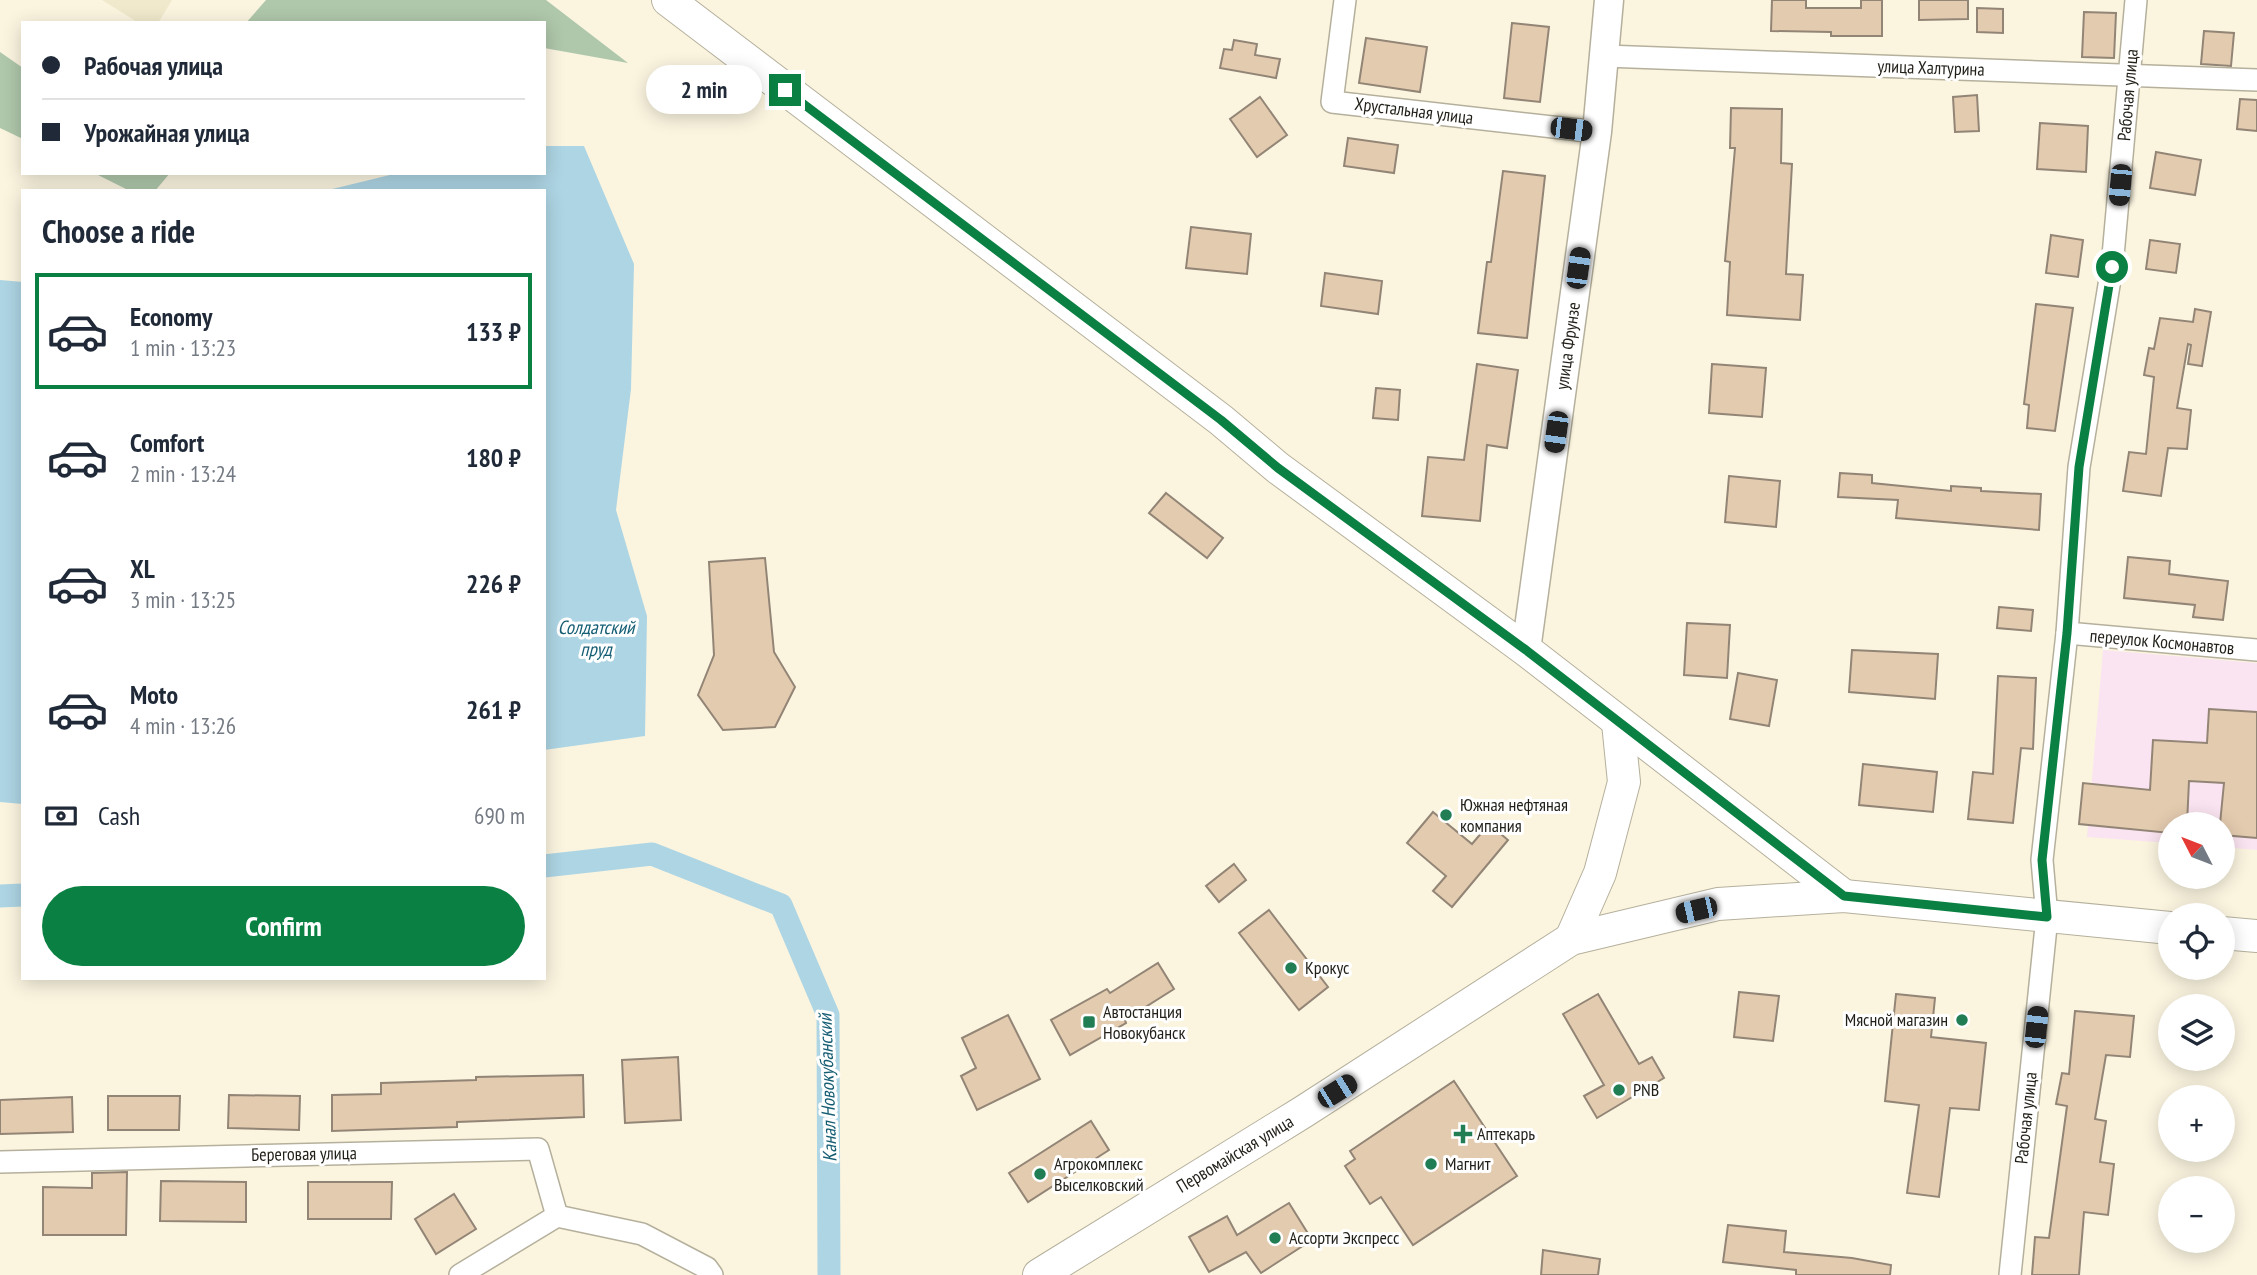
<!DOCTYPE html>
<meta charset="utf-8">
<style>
:root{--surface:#fff;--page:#f2f2f3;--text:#1f2937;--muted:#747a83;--line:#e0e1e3;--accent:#0b8043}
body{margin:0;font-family:"PT Sans Narrow",sans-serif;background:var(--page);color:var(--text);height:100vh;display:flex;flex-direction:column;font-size:26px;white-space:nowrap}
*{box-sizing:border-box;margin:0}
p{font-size:23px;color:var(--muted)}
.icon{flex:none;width:38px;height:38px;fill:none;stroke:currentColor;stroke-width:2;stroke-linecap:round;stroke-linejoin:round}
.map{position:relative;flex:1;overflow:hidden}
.drawer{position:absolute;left:21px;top:189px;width:525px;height:791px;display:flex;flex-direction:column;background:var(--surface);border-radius:0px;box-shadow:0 4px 18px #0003}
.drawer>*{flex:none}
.top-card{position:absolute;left:21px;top:21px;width:525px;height:154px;border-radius:0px;box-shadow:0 4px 18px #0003;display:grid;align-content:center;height:154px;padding:0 21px;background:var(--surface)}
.needle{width:46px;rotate:312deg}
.fabs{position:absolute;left:2158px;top:812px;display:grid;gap:14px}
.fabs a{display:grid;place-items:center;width:77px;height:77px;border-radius:50%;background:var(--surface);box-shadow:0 4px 18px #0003;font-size:35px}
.end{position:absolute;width:32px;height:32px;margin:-16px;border:9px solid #0b8043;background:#fff;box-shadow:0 0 0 4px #fff}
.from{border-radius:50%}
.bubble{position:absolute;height:49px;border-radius:24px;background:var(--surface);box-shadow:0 4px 18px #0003;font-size:23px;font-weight:700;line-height:49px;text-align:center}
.car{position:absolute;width:21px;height:42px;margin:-21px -10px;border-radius:9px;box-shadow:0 0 5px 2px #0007;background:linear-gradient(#222 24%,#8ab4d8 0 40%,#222 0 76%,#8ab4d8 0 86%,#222 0)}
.top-card b{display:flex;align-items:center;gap:24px;height:66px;font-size:26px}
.top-card b+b{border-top:2px solid var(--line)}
.top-card i{width:18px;height:18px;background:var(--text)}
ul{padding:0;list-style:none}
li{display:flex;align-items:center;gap:21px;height:116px;margin:0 14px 10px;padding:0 7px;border:4px solid transparent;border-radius:0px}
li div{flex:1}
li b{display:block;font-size:26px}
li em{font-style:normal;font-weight:700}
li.active{border-color:var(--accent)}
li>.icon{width:63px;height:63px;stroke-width:1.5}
h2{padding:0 21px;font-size:32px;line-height:84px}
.pay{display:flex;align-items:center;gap:18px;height:77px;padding:0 21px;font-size:26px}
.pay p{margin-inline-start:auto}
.button{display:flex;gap:14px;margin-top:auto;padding:14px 21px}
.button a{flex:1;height:80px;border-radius:42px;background:var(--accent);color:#fff;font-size:28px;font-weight:700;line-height:80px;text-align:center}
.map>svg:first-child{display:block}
.built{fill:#f1e9cc}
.industrial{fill:#fae4f1}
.forest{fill:#afc7ab}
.water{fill:#aed5e4}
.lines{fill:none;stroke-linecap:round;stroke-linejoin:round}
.canal{stroke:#aed5e4;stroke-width:23}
.building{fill:#e3cbaf;stroke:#938576;stroke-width:2}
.minor-casing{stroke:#b5b09c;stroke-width:24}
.tertiary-casing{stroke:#b5b09c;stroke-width:31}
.secondary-casing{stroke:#b5b09c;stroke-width:34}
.minor{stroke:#fff;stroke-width:21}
.tertiary{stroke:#fff;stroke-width:28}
.secondary{stroke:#fff;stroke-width:32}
.route{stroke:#0b8043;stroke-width:9}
.poi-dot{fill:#217e54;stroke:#fff;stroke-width:2.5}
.labels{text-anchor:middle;stroke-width:6;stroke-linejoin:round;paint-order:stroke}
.street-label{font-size:18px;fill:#211f18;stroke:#fff}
.poi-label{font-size:18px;fill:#211f18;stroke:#fff;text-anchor:start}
.water-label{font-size:19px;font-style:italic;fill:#155d73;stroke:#fff}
</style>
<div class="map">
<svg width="2257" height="1275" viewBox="0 0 2257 1275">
<rect width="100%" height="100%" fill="#fbf5e0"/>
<polygon class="built" points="102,0 172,0 158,23 139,23"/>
<polygon class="industrial" points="2103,650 2257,663 2257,850 2223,847 2222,824 2170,824 2170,843 2087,837"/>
<g class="forest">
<polygon points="266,0 546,0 628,63 544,48 544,23 246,23"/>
<polygon points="0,52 23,68 23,139 0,128"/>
<polygon points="94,173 170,173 155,191 130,191"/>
</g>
<g class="water">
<polygon points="544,146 584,146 634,264 631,389 616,510 647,616 645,736 544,750 544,191 324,191 398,173 544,173"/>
<polygon points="0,280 23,282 23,804 0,802"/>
</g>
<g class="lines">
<g class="canal">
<polyline points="544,866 652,854 781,905 828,1015 829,1275"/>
<polyline points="0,896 23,895"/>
</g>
</g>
<g class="building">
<polygon points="1772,0 1806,0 1806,8 1861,8 1861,0 1882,0 1882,36 1831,36 1831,32 1771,31"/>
<polygon points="1919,0 1968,0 1968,19 1919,20"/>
<polygon points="1977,8 2003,9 2003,33 1977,32"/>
<polygon points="2084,12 2116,13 2114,58 2082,57"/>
<polygon points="1512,23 1549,27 1540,102 1504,98"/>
<polygon points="2204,31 2234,33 2231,66 2201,64"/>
<polygon points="1366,38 1427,47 1420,92 1359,83"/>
<polygon points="1234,40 1257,44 1255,55 1280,59 1276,78 1220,68 1224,49 1232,50"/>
<polygon points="1977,95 1979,131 1955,132 1953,97"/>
<polygon points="1260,97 1287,135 1257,157 1230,119"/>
<polygon points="2240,99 2257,100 2257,131 2237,129"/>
<polygon points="1731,108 1782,109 1781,163 1792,164 1786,274 1803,275 1800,320 1727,315 1730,262 1725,261 1735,148 1730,148"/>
<polygon points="2040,123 2088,126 2086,172 2037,169"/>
<polygon points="1348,138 1398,145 1394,173 1344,166"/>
<polygon points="2156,152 2201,160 2195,195 2150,188"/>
<polygon points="1503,171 1545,176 1527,338 1478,333 1487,262 1491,262"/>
<polygon points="1191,227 1251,234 1247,274 1186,268"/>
<polygon points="2051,235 2083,240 2078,277 2046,273"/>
<polygon points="2150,240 2180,244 2176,273 2146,269"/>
<polygon points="1325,273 1382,281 1378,314 1321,306"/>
<polygon points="2036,304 2073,308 2055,431 2027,428 2029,405 2024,404"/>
<polygon points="2195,309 2211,312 2202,366 2188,364 2191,345 2188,344 2177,408 2191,410 2187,449 2168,448 2161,496 2123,491 2129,452 2146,454 2154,377 2144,375 2149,348 2154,349 2160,318 2193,322"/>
<polygon points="1477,364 1518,370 1507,448 1487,445 1480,521 1422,516 1428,457 1464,460"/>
<polygon points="1712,364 1766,368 1762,417 1709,413"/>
<polygon points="1376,388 1400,390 1398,420 1373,418"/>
<polygon points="1840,473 1872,475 1872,483 1951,491 1951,486 1981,488 1981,491 2041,494 2039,530 1896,518 1898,500 1838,497"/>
<polygon points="1729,476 1780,481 1776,527 1725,522"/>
<polygon points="1166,493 1223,538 1207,558 1149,513"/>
<polygon points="2128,557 2170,561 2169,574 2228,581 2223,620 2193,617 2195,605 2124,598"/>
<polygon points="765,558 774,652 795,687 775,727 723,730 698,695 714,655 709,562"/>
<polygon points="1999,607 2033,610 2031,631 1997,628"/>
<polygon points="1687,623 1730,625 1727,678 1684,675"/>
<polygon points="1852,650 1938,654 1935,699 1849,692"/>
<polygon points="1738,673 1777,680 1769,726 1730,719"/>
<polygon points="1998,676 2036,678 2033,749 2021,748 2013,823 1968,819 1973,772 1993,774"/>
<polygon points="2209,709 2257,712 2257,838 2222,835 2222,824 2220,824 2224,783 2189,781 2187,824 2170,824 2170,833 2079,824 2083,783 2150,790 2153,740 2207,743"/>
<polygon points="1863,764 1937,772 1933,812 1859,805"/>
<polygon points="1433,812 1472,844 1489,824 1508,840 1452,907 1433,891 1446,876 1407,843"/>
<polygon points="1234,864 1246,880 1219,902 1206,886"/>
<polygon points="1269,910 1328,987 1299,1010 1239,933"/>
<polygon points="1158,963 1174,989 1125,1020 1126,1023 1070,1055 1051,1020 1107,989 1110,993"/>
<polygon points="1739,992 1779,996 1773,1041 1734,1037"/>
<polygon points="1598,994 1639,1064 1652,1057 1664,1078 1597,1118 1584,1096 1604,1085 1563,1014"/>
<polygon points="1896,994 1935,998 1931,1037 1986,1043 1979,1110 1950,1108 1939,1197 1907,1193 1919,1105 1885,1101"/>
<polygon points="2075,1011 2134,1016 2130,1057 2106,1055 2095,1119 2106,1121 2100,1162 2114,1164 2108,1215 2084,1212 2079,1275 2032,1275 2035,1237 2049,1238 2067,1106 2056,1104 2062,1073 2069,1074"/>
<polygon points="1008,1015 1040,1079 977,1110 961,1076 976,1068 962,1038"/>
<polygon points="678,1057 681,1120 625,1123 622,1060"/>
<polygon points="583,1075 584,1117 457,1122 457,1127 332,1131 332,1095 381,1094 381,1083 476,1080 476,1077"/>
<polygon points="1454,1081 1517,1176 1413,1245 1381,1197 1370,1204 1345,1166 1355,1159 1350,1151"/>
<polygon points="229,1095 300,1096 299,1130 228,1128"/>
<polygon points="108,1096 180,1096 179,1130 108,1130"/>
<polygon points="72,1097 73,1132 0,1134 0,1100"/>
<polygon points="1091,1121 1109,1150 1028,1202 1009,1173"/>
<polygon points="127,1172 126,1235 43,1235 43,1187 92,1188 92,1173"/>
<polygon points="161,1181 246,1182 246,1222 160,1221"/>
<polygon points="308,1182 392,1182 391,1219 308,1219"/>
<polygon points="454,1194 476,1229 436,1254 415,1219"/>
<polygon points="1289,1203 1312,1240 1261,1273 1246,1252 1209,1272 1189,1237 1227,1216 1237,1235"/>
<polygon points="1728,1225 1786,1231 1784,1252 1852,1258 1891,1265 1890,1275 1796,1275 1796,1270 1723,1262"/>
<polygon points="1543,1250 1600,1259 1598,1275 1541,1275"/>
</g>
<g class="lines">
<defs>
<g id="minor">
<polyline points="1345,0 1332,102 1597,132"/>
<polyline points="1605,56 2257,80"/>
<polyline points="2067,633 2257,650"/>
<polyline points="0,1162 538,1149 557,1216"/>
<polyline points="460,1275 557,1216 642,1234 707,1268 712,1275"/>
<polyline points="2010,1275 2047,917 2042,860 2067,633 2079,467 2112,267 2136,0"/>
</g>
<polyline id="tertiary" points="1526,650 1597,132 1609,0"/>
<g id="secondary">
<polyline points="668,0 1221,420 1278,468 1526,650 1844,896"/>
<polyline points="2222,933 2257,936"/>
<polyline points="1571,939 1600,873 1624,782 1618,723"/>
<polyline points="1039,1275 1303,1112 1571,939 1718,904 1844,896 2170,928"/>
</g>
</defs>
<use href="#minor" class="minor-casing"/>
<use href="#tertiary" class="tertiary-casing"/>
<use href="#secondary" class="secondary-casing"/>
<use href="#minor" class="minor"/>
<use href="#tertiary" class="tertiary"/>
<use href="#secondary" class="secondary"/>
</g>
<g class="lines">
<polyline class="route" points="785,90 1221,420 1278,468 1526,650 1844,896 2047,917 2042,860 2067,633 2079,467 2112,267"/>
</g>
<g class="poi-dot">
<circle cx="1446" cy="815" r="7"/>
<circle cx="1291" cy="968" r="7"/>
<circle cx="1962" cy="1020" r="7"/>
<rect x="1082" y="1015" width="14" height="14" rx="3.5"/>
<circle cx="1619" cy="1090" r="7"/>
<path d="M1459.5 1123.5h7v7h7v7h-7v7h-7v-7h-7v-7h7z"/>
<circle cx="1431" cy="1164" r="7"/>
<circle cx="1040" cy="1174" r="7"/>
<circle cx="1275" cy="1238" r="7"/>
</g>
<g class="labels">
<g class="street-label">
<text transform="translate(1931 68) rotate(2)" y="6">улица Халтурина</text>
<text transform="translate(2128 95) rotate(-85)" y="6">Рабочая улица</text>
<text transform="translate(1414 111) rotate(7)" y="6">Хрустальная улица</text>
<text transform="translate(1568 346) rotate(-82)" y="6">улица Фрунзе</text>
<text transform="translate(2162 642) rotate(5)" y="6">переулок Космонавтов</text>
<text transform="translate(2026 1118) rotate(-84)" y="6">Рабочая улица</text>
<text transform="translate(304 1154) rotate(-1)" y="6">Береговая улица</text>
<text transform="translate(1235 1154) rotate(-31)" y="6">Первомайская улица</text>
</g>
<g class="poi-label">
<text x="1460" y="811">Южная нефтяная<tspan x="1460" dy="21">компания</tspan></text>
<text x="1305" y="974">Крокус</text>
<text x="1103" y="1018">Автостанция<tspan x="1103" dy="21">Новокубанск</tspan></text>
<text x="1948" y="1026" text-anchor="end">Мясной магазин</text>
<text x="1633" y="1096">PNB</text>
<text x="1477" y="1140">Аптекарь</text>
<text x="1054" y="1170">Агрокомплекс<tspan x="1054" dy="21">Выселковский</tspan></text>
<text x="1445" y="1170">Магнит</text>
<text x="1289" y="1244">Ассорти Экспресс</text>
</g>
<g class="water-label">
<text x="596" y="634">Солдатский<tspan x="596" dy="22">пруд</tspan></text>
<text transform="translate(827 1088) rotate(-92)" y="7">Канал Новокубанский</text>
</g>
</g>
</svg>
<div class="fabs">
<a><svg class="needle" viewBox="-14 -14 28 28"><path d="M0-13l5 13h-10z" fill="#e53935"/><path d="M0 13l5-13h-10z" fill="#747a83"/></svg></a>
<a><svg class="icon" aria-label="locate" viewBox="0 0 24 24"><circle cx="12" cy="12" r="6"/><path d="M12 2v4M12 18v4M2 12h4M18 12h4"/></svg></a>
<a><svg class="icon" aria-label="layers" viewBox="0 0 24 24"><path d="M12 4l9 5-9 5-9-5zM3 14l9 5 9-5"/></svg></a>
<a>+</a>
<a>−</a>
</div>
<i class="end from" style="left:2112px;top:267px"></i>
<i class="end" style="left:785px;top:90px"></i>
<div class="bubble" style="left:646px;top:65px;width:116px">2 min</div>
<i class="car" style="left:1571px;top:129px;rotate:97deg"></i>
<i class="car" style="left:2120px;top:185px;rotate:185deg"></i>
<i class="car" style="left:1578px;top:268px;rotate:8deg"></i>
<i class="car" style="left:1556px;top:432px;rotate:188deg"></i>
<i class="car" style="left:1696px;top:910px;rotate:257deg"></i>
<i class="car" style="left:2036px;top:1027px;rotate:6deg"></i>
<i class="car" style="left:1337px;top:1091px;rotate:58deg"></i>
<div class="top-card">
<b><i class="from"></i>Рабочая улица</b>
<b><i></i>Урожайная улица</b>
</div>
<section class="drawer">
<h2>Choose a ride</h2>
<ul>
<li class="active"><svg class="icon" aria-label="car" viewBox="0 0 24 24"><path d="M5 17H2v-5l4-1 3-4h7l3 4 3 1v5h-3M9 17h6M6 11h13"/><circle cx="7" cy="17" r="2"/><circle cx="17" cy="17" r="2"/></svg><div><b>Economy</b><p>1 min · 13:23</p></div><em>133 ₽</em></li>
<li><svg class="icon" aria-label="car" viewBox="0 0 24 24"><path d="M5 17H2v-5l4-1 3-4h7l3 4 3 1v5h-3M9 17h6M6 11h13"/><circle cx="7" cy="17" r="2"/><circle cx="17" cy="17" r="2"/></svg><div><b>Comfort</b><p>2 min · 13:24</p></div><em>180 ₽</em></li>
<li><svg class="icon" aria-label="car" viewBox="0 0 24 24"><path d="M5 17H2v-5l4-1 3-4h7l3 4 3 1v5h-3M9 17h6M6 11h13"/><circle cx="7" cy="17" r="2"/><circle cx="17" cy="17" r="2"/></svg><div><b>XL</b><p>3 min · 13:25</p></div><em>226 ₽</em></li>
<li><svg class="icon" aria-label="car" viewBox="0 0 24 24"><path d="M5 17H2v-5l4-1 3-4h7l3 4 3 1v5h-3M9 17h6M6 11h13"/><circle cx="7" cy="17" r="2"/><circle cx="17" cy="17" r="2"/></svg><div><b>Moto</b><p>4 min · 13:26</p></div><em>261 ₽</em></li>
</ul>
<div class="pay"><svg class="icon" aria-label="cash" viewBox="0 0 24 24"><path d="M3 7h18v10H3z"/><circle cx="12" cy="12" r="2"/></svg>Cash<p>690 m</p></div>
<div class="button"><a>Confirm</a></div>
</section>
</div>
